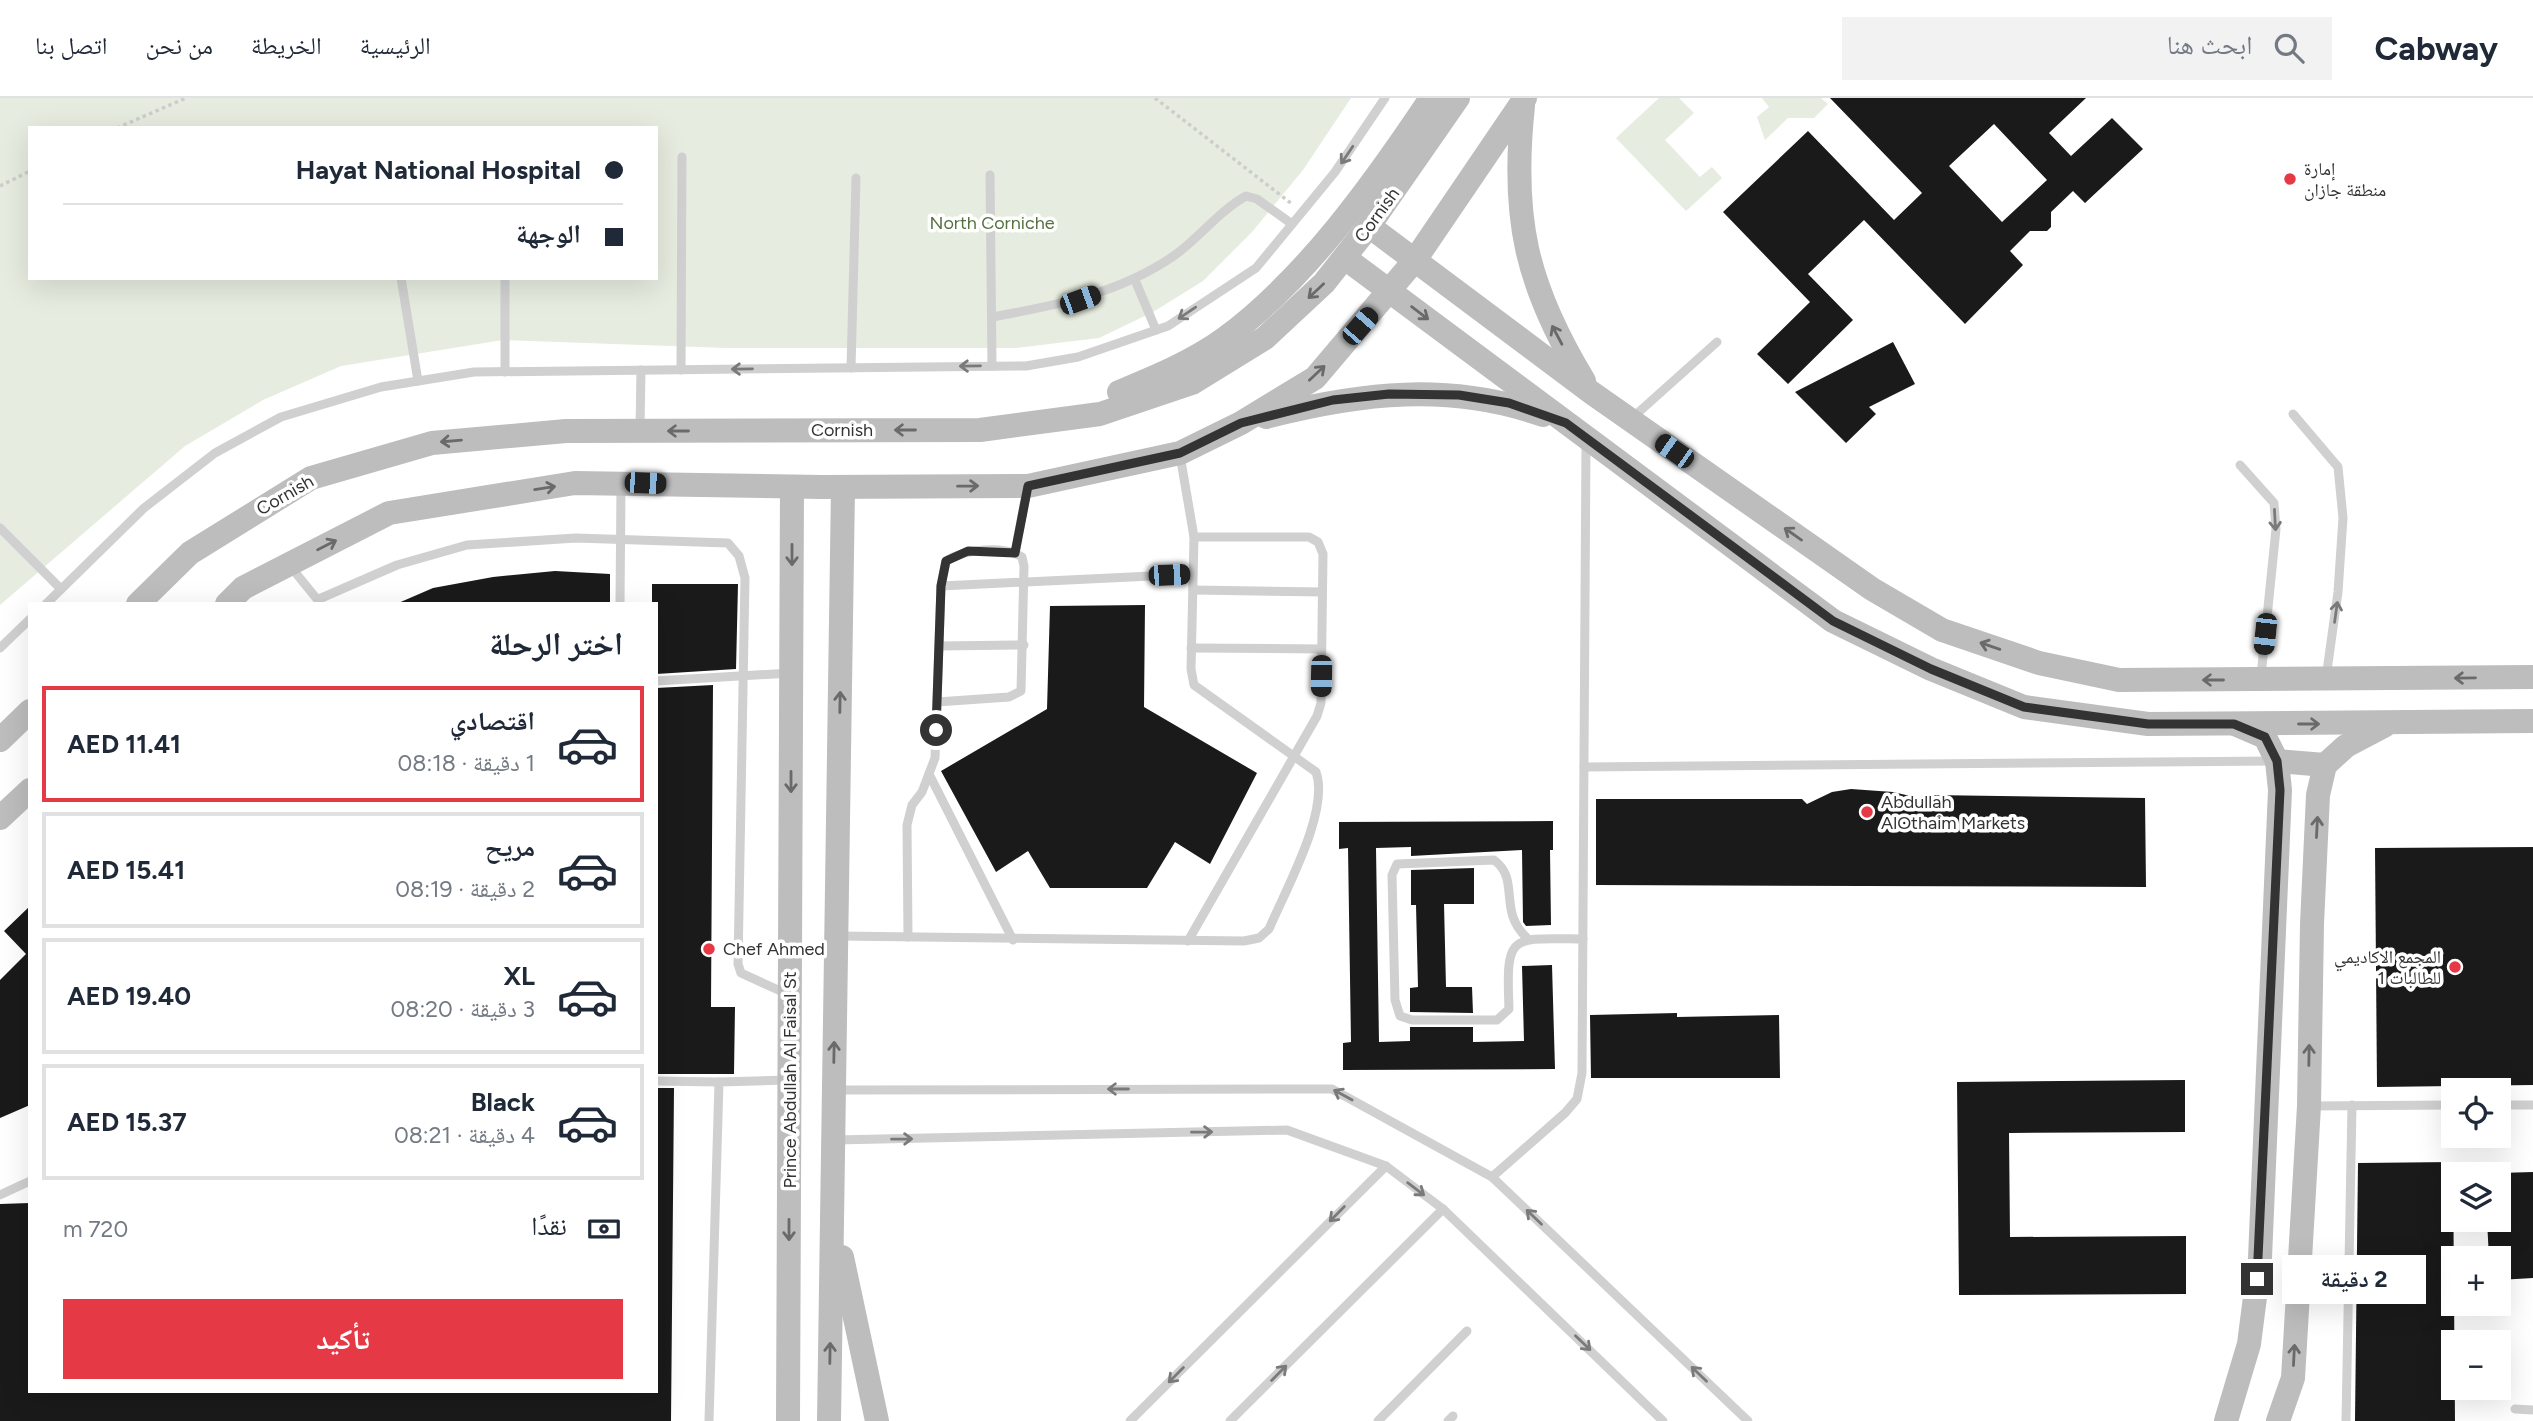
<!DOCTYPE html>
<html lang="ar">
<meta charset="utf-8">
<style>
:root{--surface:#fff;--page:#f2f2f3;--text:#1f2937;--muted:#747a83;--line:#e0e1e3;--accent:#e63946}
body{margin:0;font-family:Figtree,"Noto Naskh Arabic",sans-serif;background:var(--page);color:var(--text);direction:rtl;height:100vh;display:flex;flex-direction:column;font-size:26px;white-space:nowrap}
*{box-sizing:border-box;margin:0}
p{font-size:23px;color:var(--muted)}
.icon{flex:none;width:38px;height:38px;fill:none;stroke:currentColor;stroke-width:2;stroke-linecap:round;stroke-linejoin:round}
.map{position:relative;flex:1;overflow:hidden;direction:ltr}
.side{position:absolute;left:28px;top:504px;width:630px;height:791px;display:flex;flex-direction:column;background:var(--surface);border-radius:0px;box-shadow:0 7px 28px #0002;direction:rtl}
.side>*{flex:none}
.top-card{position:absolute;left:28px;top:28px;width:630px;height:154px;border-radius:0px;box-shadow:0 7px 28px #0002;direction:rtl;display:grid;align-content:center;height:154px;padding:0 35px;background:var(--surface)}
.fabs{position:absolute;left:2441px;top:980px;display:grid;gap:14px}
.fabs a{display:grid;place-items:center;width:70px;height:70px;border-radius:0px;background:var(--surface);box-shadow:0 7px 28px #0002;font-size:35px}
.end{position:absolute;width:32px;height:32px;margin:-16px;border:9px solid #333;background:#fff;box-shadow:0 0 0 4px #fff}
.from{border-radius:50%}
.bubble{position:absolute;height:49px;border-radius:0px;background:var(--surface);box-shadow:0 7px 28px #0002;font-size:23px;font-weight:700;line-height:49px;text-align:center;direction:rtl}
.car{position:absolute;width:21px;height:42px;margin:-21px -10px;border-radius:9px;box-shadow:0 0 5px 2px #0007;background:linear-gradient(#222 24%,#8ab4d8 0 40%,#222 0 76%,#8ab4d8 0 86%,#222 0)}
.top-card b{display:flex;align-items:center;gap:24px;height:66px;font-size:26px}
.top-card b+b{border-top:2px solid var(--line)}
.top-card i{width:18px;height:18px;background:var(--text)}
ul{padding:0;list-style:none}
li{display:flex;align-items:center;gap:21px;height:116px;margin:0 14px 10px;padding:0 21px;border:4px solid var(--line);border-radius:0px}
li div{flex:1}
li b{display:block;font-size:26px}
li em{font-style:normal;font-weight:700}
li.current{border-color:var(--accent)}
li>.icon{width:63px;height:63px;stroke-width:1.5}
h2{padding:0 35px;font-size:32px;line-height:84px}
.pay{display:flex;align-items:center;gap:18px;height:77px;padding:0 35px;font-size:26px}
.pay p{margin-inline-start:auto}
.cta{display:flex;gap:14px;margin-top:auto;padding:14px 35px}
.cta a{flex:1;height:80px;border-radius:0px;background:var(--accent);color:#fff;font-size:28px;font-weight:700;line-height:80px;text-align:center}
header{display:flex;align-items:center;gap:42px;box-sizing:border-box;height:98px;padding:0 35px;background:var(--surface);border-bottom:2px solid var(--line)}
header strong{font-size:33px}
nav{display:flex;gap:38px;margin-inline-start:auto;font-size:24px}
.search{width:490px;height:63px;background:var(--page);display:flex;align-items:center;gap:18px;box-sizing:border-box;padding:0 24px;border-radius:0px;color:var(--muted);font-size:26px}
.map>svg:first-child{display:block}
.green{fill:#e6ecdf;fill-rule:evenodd}
.building{fill:#1a1a1a;fill-rule:evenodd}
.lines{fill:none;stroke-linecap:round;stroke-linejoin:round}
.path{stroke:#cdcdcd;stroke-width:3.5;stroke-dasharray:3.5 3.5;stroke-linecap:butt}
.lane{stroke:#d0d0d0;stroke-width:9}
.secondary{stroke:#bdbdbd;stroke-width:24}
.oneway{stroke:#7a7a7a}
.oneway2{stroke:#6a6a6a}
.route{stroke:#333;stroke-width:9}
.poi-dot{fill:#e63946;stroke:#fff;stroke-width:2.5}
.labels{text-anchor:middle;stroke-width:7;stroke-linejoin:round;paint-order:stroke}
.poi-label{font-size:18px;fill:#333;stroke:#fff;text-anchor:start}
.street-label{font-size:18px;fill:#333;stroke:#fff}
.park-label{font-size:18px;fill:#56703f;stroke:#fff}
</style>
<header>
<strong>Cabway</strong>
<div class="search"><svg class="icon" aria-label="search" viewBox="0 0 24 24"><circle cx="10" cy="10" r="6"/><path d="M15 15l6 6"/></svg>ابحث هنا</div>
<nav><a>الرئيسية</a><a>الخريطة</a><a>من نحن</a><a>اتصل بنا</a></nav>
</header>
<div class="map">
<svg width="2533" height="1323" viewBox="0 0 2533 1323">
<rect width="100%" height="100%" fill="#fff"/>
<g class="green">
<path d="M 0,0 L 1351,0 L 1303,72 L 1252,134 L 1203,183 L 1153,214 L 1099,240 L 1015,250 L 726,250 L 503,242 L 341,268 L 263,302 L 185,348 L 0,507 ZM 30,30 L 656,30 L 656,180 L 30,180 Z"/>
<polygon points="1659,0 1679,0 1694,15 1665,42 1700,79 1712,69 1722,80 1686,113 1616,40"/>
<polygon points="1762,0 1821,0 1828,6 1814,20 1788,20 1765,42 1757,19 1769,9"/>
</g>
<g class="building">
<path d="M 1830,0 L 2086,0 L 2049,35 L 2071,58 L 2112,20 L 2143,51 L 2085,105 L 2073,93 L 2051,114 L 2051,129 L 2047,133 L 2030,133 L 2010,153 L 2023,167 L 1965,226 L 1864,122 L 1808,176 L 1853,222 L 1788,286 L 1757,256 L 1810,204 L 1723,114 L 1808,33 L 1894,122 L 1922,95 ZM 1994,26 L 2047,82 L 2002,124 L 1949,68 Z"/>
<polygon points="1893,244 1915,286 1869,309 1876,316 1846,345 1795,294"/>
<polygon points="555,473 610,476 610,506 396,506 433,490 493,479"/>
<polygon points="652,486 738,486 736,571 656,576 656,506 652,506"/>
<polygon points="1145,507 1144,609 1257,675 1210,766 1175,744 1147,790 1050,790 1028,753 996,774 941,673 1047,611 1050,508"/>
<polygon points="713,587 711,909 735,909 734,976 656,976 656,590"/>
<polygon points="1851,691 1893,694 1932,703 1931,697 2145,700 2146,789 1596,787 1596,701 1802,701 1807,706 1832,694"/>
<polygon points="1553,723 1553,752 1550,752 1551,827 1526,828 1523,824 1522,752 1411,758 1411,749 1376,750 1379,944 1410,943 1410,929 1473,929 1473,944 1524,943 1522,868 1552,867 1555,971 1343,972 1343,945 1351,944 1348,750 1339,751 1339,724"/>
<polygon points="2533,749 2533,987 2377,989 2375,750"/>
<polygon points="1474,770 1474,806 1444,806 1446,889 1472,889 1473,915 1410,914 1410,890 1418,889 1416,807 1411,807 1411,772"/>
<polygon points="30,808 30,1007 0,1020 0,882 26,856 4,833"/>
<polygon points="1677,915 1677,919 1779,917 1780,980 1591,980 1590,917"/>
<polygon points="2185,982 2185,1034 2009,1035 2010,1139 2186,1138 2186,1196 1959,1197 1957,984"/>
<polygon points="656,990 674,990 671,1323 0,1323 0,1106 30,1105 30,1293 656,1293"/>
<polygon points="2453,1064 2455,1323 2355,1323 2358,1065"/>
<polygon points="2533,1074 2533,1180 2499,1182 2499,1160 2489,1160 2487,1122 2499,1122 2499,1075"/>
</g>
<g class="lines">
<g class="path">
<polyline points="1155,0 1292,106"/>
<polyline points="117,30 186,0"/>
<polyline points="0,88 30,73"/>
</g>
<g class="lane">
<polyline points="990,77 992,268"/>
<polyline points="401,180 418,283"/>
<polyline points="505,180 505,274"/>
<polyline points="1135,182 1156,232"/>
<path d="M 992,219 C 1057,207 1119,196 1175,157 C 1200,139 1219,113 1246,98 L 1257,101 L 1292,126"/>
<polyline points="851,270 856,80"/>
<polyline points="681,272 682,59"/>
<polyline points="2293,316 2338,369 2343,420 2338,494 2326,580"/>
<polyline points="1631,321 1717,244"/>
<polyline points="640,331 641,272"/>
<polyline points="2240,367 2274,405 2276,431 2261,578"/>
<polyline points="0,430 61,491"/>
<polyline points="1015,455 1027,391"/>
<polyline points="290,468 321,506"/>
<polyline points="941,488 1193,476"/>
<polyline points="1193,492 1322,494"/>
<polyline points="319,501 397,467 467,447 576,440 728,445 739,458 745,480 738,866 741,875 787,896"/>
<polyline points="46,506 144,410 215,355 281,319 381,289 474,274 1026,268 1078,259 1168,228 1256,170 1335,74 1385,0"/>
<polyline points="620,506 621,389"/>
<polyline points="939,548 1024,547"/>
<polyline points="0,550 30,521"/>
<polyline points="1191,550 1321,551"/>
<polyline points="656,583 791,575"/>
<polyline points="1584,669 2275,663"/>
<polyline points="929,676 1013,842"/>
<path d="M 839,838 L 1244,843 L 1259,840 L 1269,831 C 1285,793 1330,713 1316,674 L 1194,587 L 1191,571 L 1194,439 L 1180,357"/>
<path d="M 908,839 L 907,727 L 912,707 L 922,694 L 935,660 L 941,488 L 946,463 C 964,451 1004,447 1022,459 L 1024,468 L 1021,593 L 1009,599 L 937,604"/>
<path d="M 1527,840 C 1497,812 1521,782 1494,762 L 1397,766 L 1392,777 L 1395,902 L 1400,918 L 1412,922 L 1497,922 L 1509,911 C 1506,835 1509,840 1583,841"/>
<polyline points="1188,843 1317,618 1321,605 1323,456 1318,444 1309,439 1194,439"/>
<polyline points="656,983 719,984"/>
<polyline points="834,992 1332,991 1492,1079 1748,1323"/>
<polyline points="2499,1007 2533,1007"/>
<polyline points="2310,1008 2454,1007"/>
<polyline points="835,1042 1287,1032 1386,1068 1443,1111 1663,1323"/>
<polyline points="1492,1079 1565,1015 1577,1001 1582,975 1586,345"/>
<polyline points="0,1097 30,1083"/>
<polyline points="2515,1311 2533,1312"/>
<polyline points="709,1323 719,984 787,982"/>
<polyline points="1130,1323 1386,1068"/>
<polyline points="1230,1323 1443,1111"/>
<polyline points="1378,1323 1467,1233"/>
<polyline points="1448,1323 1453,1318"/>
<polyline points="2346,1323 2352,1007"/>
</g>
<g class="secondary">
<path d="M 1523,8 C 1511,120 1526,187 1584,283"/>
<polyline points="1369,128 1592,295 1872,491 1942,532 2039,565 2119,582 2533,579"/>
<polyline points="1345,160 1833,523 1931,571 2024,609 2148,626 2533,623"/>
<path d="M 1119,294 C 1155,279 1192,264 1224,241 C 1306,181 1375,84 1431,0"/>
<path d="M 1266,319 C 1360,295 1449,284 1543,317"/>
<polyline points="138,506 190,455 311,380 432,345 566,333 980,332 1100,316 1192,285 1265,240 1324,185 1369,128 1458,0"/>
<polyline points="227,506 243,490 389,415 575,385 822,389 1028,388 1180,355 1241,325 1315,280 1415,162 1525,0"/>
<polyline points="0,642 30,613"/>
<polyline points="2277,663 2325,667"/>
<polyline points="0,720 30,692"/>
<polyline points="842,1159 877,1323"/>
<polyline points="788,1323 792,389"/>
<polyline points="829,1323 843,389"/>
<polyline points="2226,1323 2249,1246 2260,1160 2280,692 2277,663 2265,639 2237,627"/>
<polyline points="2278,1323 2293,1280 2309,1008 2312,826 2318,697 2325,667 2346,648 2384,628"/>
</g>
</g>
<defs><path id="oneway-shaft" d="M-6 0H5M1.5-3L5.5 0L1.5 3" fill="none" stroke-width="1.6" stroke-linecap="round" stroke-linejoin="round" transform="scale(1.75)"/></defs>
<g class="oneway">
<use href="#oneway-shaft" transform="translate(1347 57) rotate(124)"/>
<use href="#oneway-shaft" transform="translate(1187 215) rotate(146)"/>
<use href="#oneway-shaft" transform="translate(970 268) rotate(179)"/>
<use href="#oneway-shaft" transform="translate(742 271) rotate(179)"/>
<use href="#oneway-shaft" transform="translate(2275 422) rotate(87)"/>
<use href="#oneway-shaft" transform="translate(2336 514) rotate(-82)"/>
<use href="#oneway-shaft" transform="translate(1118 991) rotate(180)"/>
<use href="#oneway-shaft" transform="translate(1343 997) rotate(-151)"/>
<use href="#oneway-shaft" transform="translate(1202 1034) rotate(-1)"/>
<use href="#oneway-shaft" transform="translate(902 1041) rotate(-1)"/>
<use href="#oneway-shaft" transform="translate(1416 1091) rotate(37)"/>
<use href="#oneway-shaft" transform="translate(1337 1116) rotate(135)"/>
<use href="#oneway-shaft" transform="translate(1534 1119) rotate(-136)"/>
<use href="#oneway-shaft" transform="translate(1583 1245) rotate(44)"/>
<use href="#oneway-shaft" transform="translate(1279 1275) rotate(-45)"/>
<use href="#oneway-shaft" transform="translate(1699 1276) rotate(-136)"/>
<use href="#oneway-shaft" transform="translate(1176 1277) rotate(135)"/>
</g>
<g class="oneway2">
<use href="#oneway-shaft" transform="translate(1316 193) rotate(137)"/>
<use href="#oneway-shaft" transform="translate(1420 215) rotate(37)"/>
<use href="#oneway-shaft" transform="translate(1557 237) rotate(-118)"/>
<use href="#oneway-shaft" transform="translate(1317 275) rotate(-43)"/>
<use href="#oneway-shaft" transform="translate(905 332) rotate(180)"/>
<use href="#oneway-shaft" transform="translate(678 333) rotate(180)"/>
<use href="#oneway-shaft" transform="translate(451 343) rotate(175)"/>
<use href="#oneway-shaft" transform="translate(968 388) rotate(-1)"/>
<use href="#oneway-shaft" transform="translate(545 390) rotate(-9)"/>
<use href="#oneway-shaft" transform="translate(1793 436) rotate(-145)"/>
<use href="#oneway-shaft" transform="translate(327 447) rotate(-27)"/>
<use href="#oneway-shaft" transform="translate(792 457) rotate(90)"/>
<use href="#oneway-shaft" transform="translate(1990 548) rotate(-161)"/>
<use href="#oneway-shaft" transform="translate(2465 580) rotate(179)"/>
<use href="#oneway-shaft" transform="translate(2213 582) rotate(-180)"/>
<use href="#oneway-shaft" transform="translate(840 604) rotate(-89)"/>
<use href="#oneway-shaft" transform="translate(2309 626)"/>
<use href="#oneway-shaft" transform="translate(791 684) rotate(90)"/>
<use href="#oneway-shaft" transform="translate(2317 729) rotate(-87)"/>
<use href="#oneway-shaft" transform="translate(834 954) rotate(-89)"/>
<use href="#oneway-shaft" transform="translate(2309 957) rotate(-89)"/>
<use href="#oneway-shaft" transform="translate(789 1132) rotate(90)"/>
<use href="#oneway-shaft" transform="translate(830 1255) rotate(-89)"/>
<use href="#oneway-shaft" transform="translate(2294 1257) rotate(-87)"/>
</g>
<g class="lines">
<polyline class="route" points="936,632 941,488 946,463 968,453 1015,455 1028,388 1180,355 1241,325 1333,302 1389,296 1459,297 1509,305 1566,325 1833,523 1931,571 2024,609 2148,626 2234,626 2265,639 2277,663 2280,692 2257,1181"/>
</g>
<g class="poi-dot">
<circle cx="2290" cy="81" r="7"/>
<circle cx="1867" cy="714" r="7"/>
<circle cx="709" cy="851" r="7"/>
<circle cx="2455" cy="869" r="7"/>
</g>
<g class="labels">
<g class="poi-label">
<text x="2304" y="77">إمارة<tspan x="2304" dy="21">منطقة جازان</tspan></text>
<text x="1881" y="710">Abdullah<tspan x="1881" dy="21">AlOthaim Markets</tspan></text>
<text x="723" y="857">Chef Ahmed</text>
<text x="2441" y="865" text-anchor="end">المجمع الاكاديمي<tspan x="2441" dy="21">1 للطالبات</tspan></text>
</g>
<g class="street-label">
<text transform="translate(1377 117) rotate(-54)" y="6">Cornish</text>
<text x="842" y="338">Cornish</text>
<text transform="translate(285 397) rotate(-30)" y="6">Cornish</text>
<text transform="translate(790 982) rotate(-90)" y="6">Prince Abdullah Al Faisal St</text>
</g>
<g class="park-label">
<text x="992" y="131">North Corniche</text>
</g>
</g>
</svg>
<div class="fabs">
<a><svg class="icon" aria-label="locate" viewBox="0 0 24 24"><circle cx="12" cy="12" r="6"/><path d="M12 2v4M12 18v4M2 12h4M18 12h4"/></svg></a>
<a><svg class="icon" aria-label="layers" viewBox="0 0 24 24"><path d="M12 4l9 5-9 5-9-5zM3 14l9 5 9-5"/></svg></a>
<a>+</a>
<a>−</a>
</div>
<i class="end from" style="left:936px;top:632px"></i>
<i class="end" style="left:2257px;top:1181px"></i>
<div class="bubble" style="left:2282px;top:1157px;width:144px">2 دقيقة</div>
<i class="car" style="left:1080px;top:202px;rotate:70deg"></i>
<i class="car" style="left:1360px;top:228px;rotate:41deg"></i>
<i class="car" style="left:1674px;top:353px;rotate:305deg"></i>
<i class="car" style="left:645px;top:385px;rotate:92deg"></i>
<i class="car" style="left:1169px;top:477px;rotate:88deg"></i>
<i class="car" style="left:2265px;top:536px;rotate:186deg"></i>
<i class="car" style="left:1321px;top:578px;rotate:181deg"></i>
<div class="top-card">
<b><i class="from"></i>Hayat National Hospital</b>
<b><i></i>الوجهة</b>
</div>
<section class="side">
<h2>اختر الرحلة</h2>
<ul>
<li class="current"><svg class="icon" aria-label="car" viewBox="0 0 24 24"><path d="M5 17H2v-5l4-1 3-4h7l3 4 3 1v5h-3M9 17h6M6 11h13"/><circle cx="7" cy="17" r="2"/><circle cx="17" cy="17" r="2"/></svg><div><b>اقتصادي</b><p>1 دقيقة · 08:18</p></div><em>AED 11.41</em></li>
<li><svg class="icon" aria-label="car" viewBox="0 0 24 24"><path d="M5 17H2v-5l4-1 3-4h7l3 4 3 1v5h-3M9 17h6M6 11h13"/><circle cx="7" cy="17" r="2"/><circle cx="17" cy="17" r="2"/></svg><div><b>مريح</b><p>2 دقيقة · 08:19</p></div><em>AED 15.41</em></li>
<li><svg class="icon" aria-label="car" viewBox="0 0 24 24"><path d="M5 17H2v-5l4-1 3-4h7l3 4 3 1v5h-3M9 17h6M6 11h13"/><circle cx="7" cy="17" r="2"/><circle cx="17" cy="17" r="2"/></svg><div><b>XL</b><p>3 دقيقة · 08:20</p></div><em>AED 19.40</em></li>
<li><svg class="icon" aria-label="car" viewBox="0 0 24 24"><path d="M5 17H2v-5l4-1 3-4h7l3 4 3 1v5h-3M9 17h6M6 11h13"/><circle cx="7" cy="17" r="2"/><circle cx="17" cy="17" r="2"/></svg><div><b>Black</b><p>4 دقيقة · 08:21</p></div><em>AED 15.37</em></li>
</ul>
<div class="pay"><svg class="icon" aria-label="cash" viewBox="0 0 24 24"><path d="M3 7h18v10H3z"/><circle cx="12" cy="12" r="2"/></svg>نقدًا<p>720 m</p></div>
<div class="cta"><a>تأكيد</a></div>
</section>
</div>
